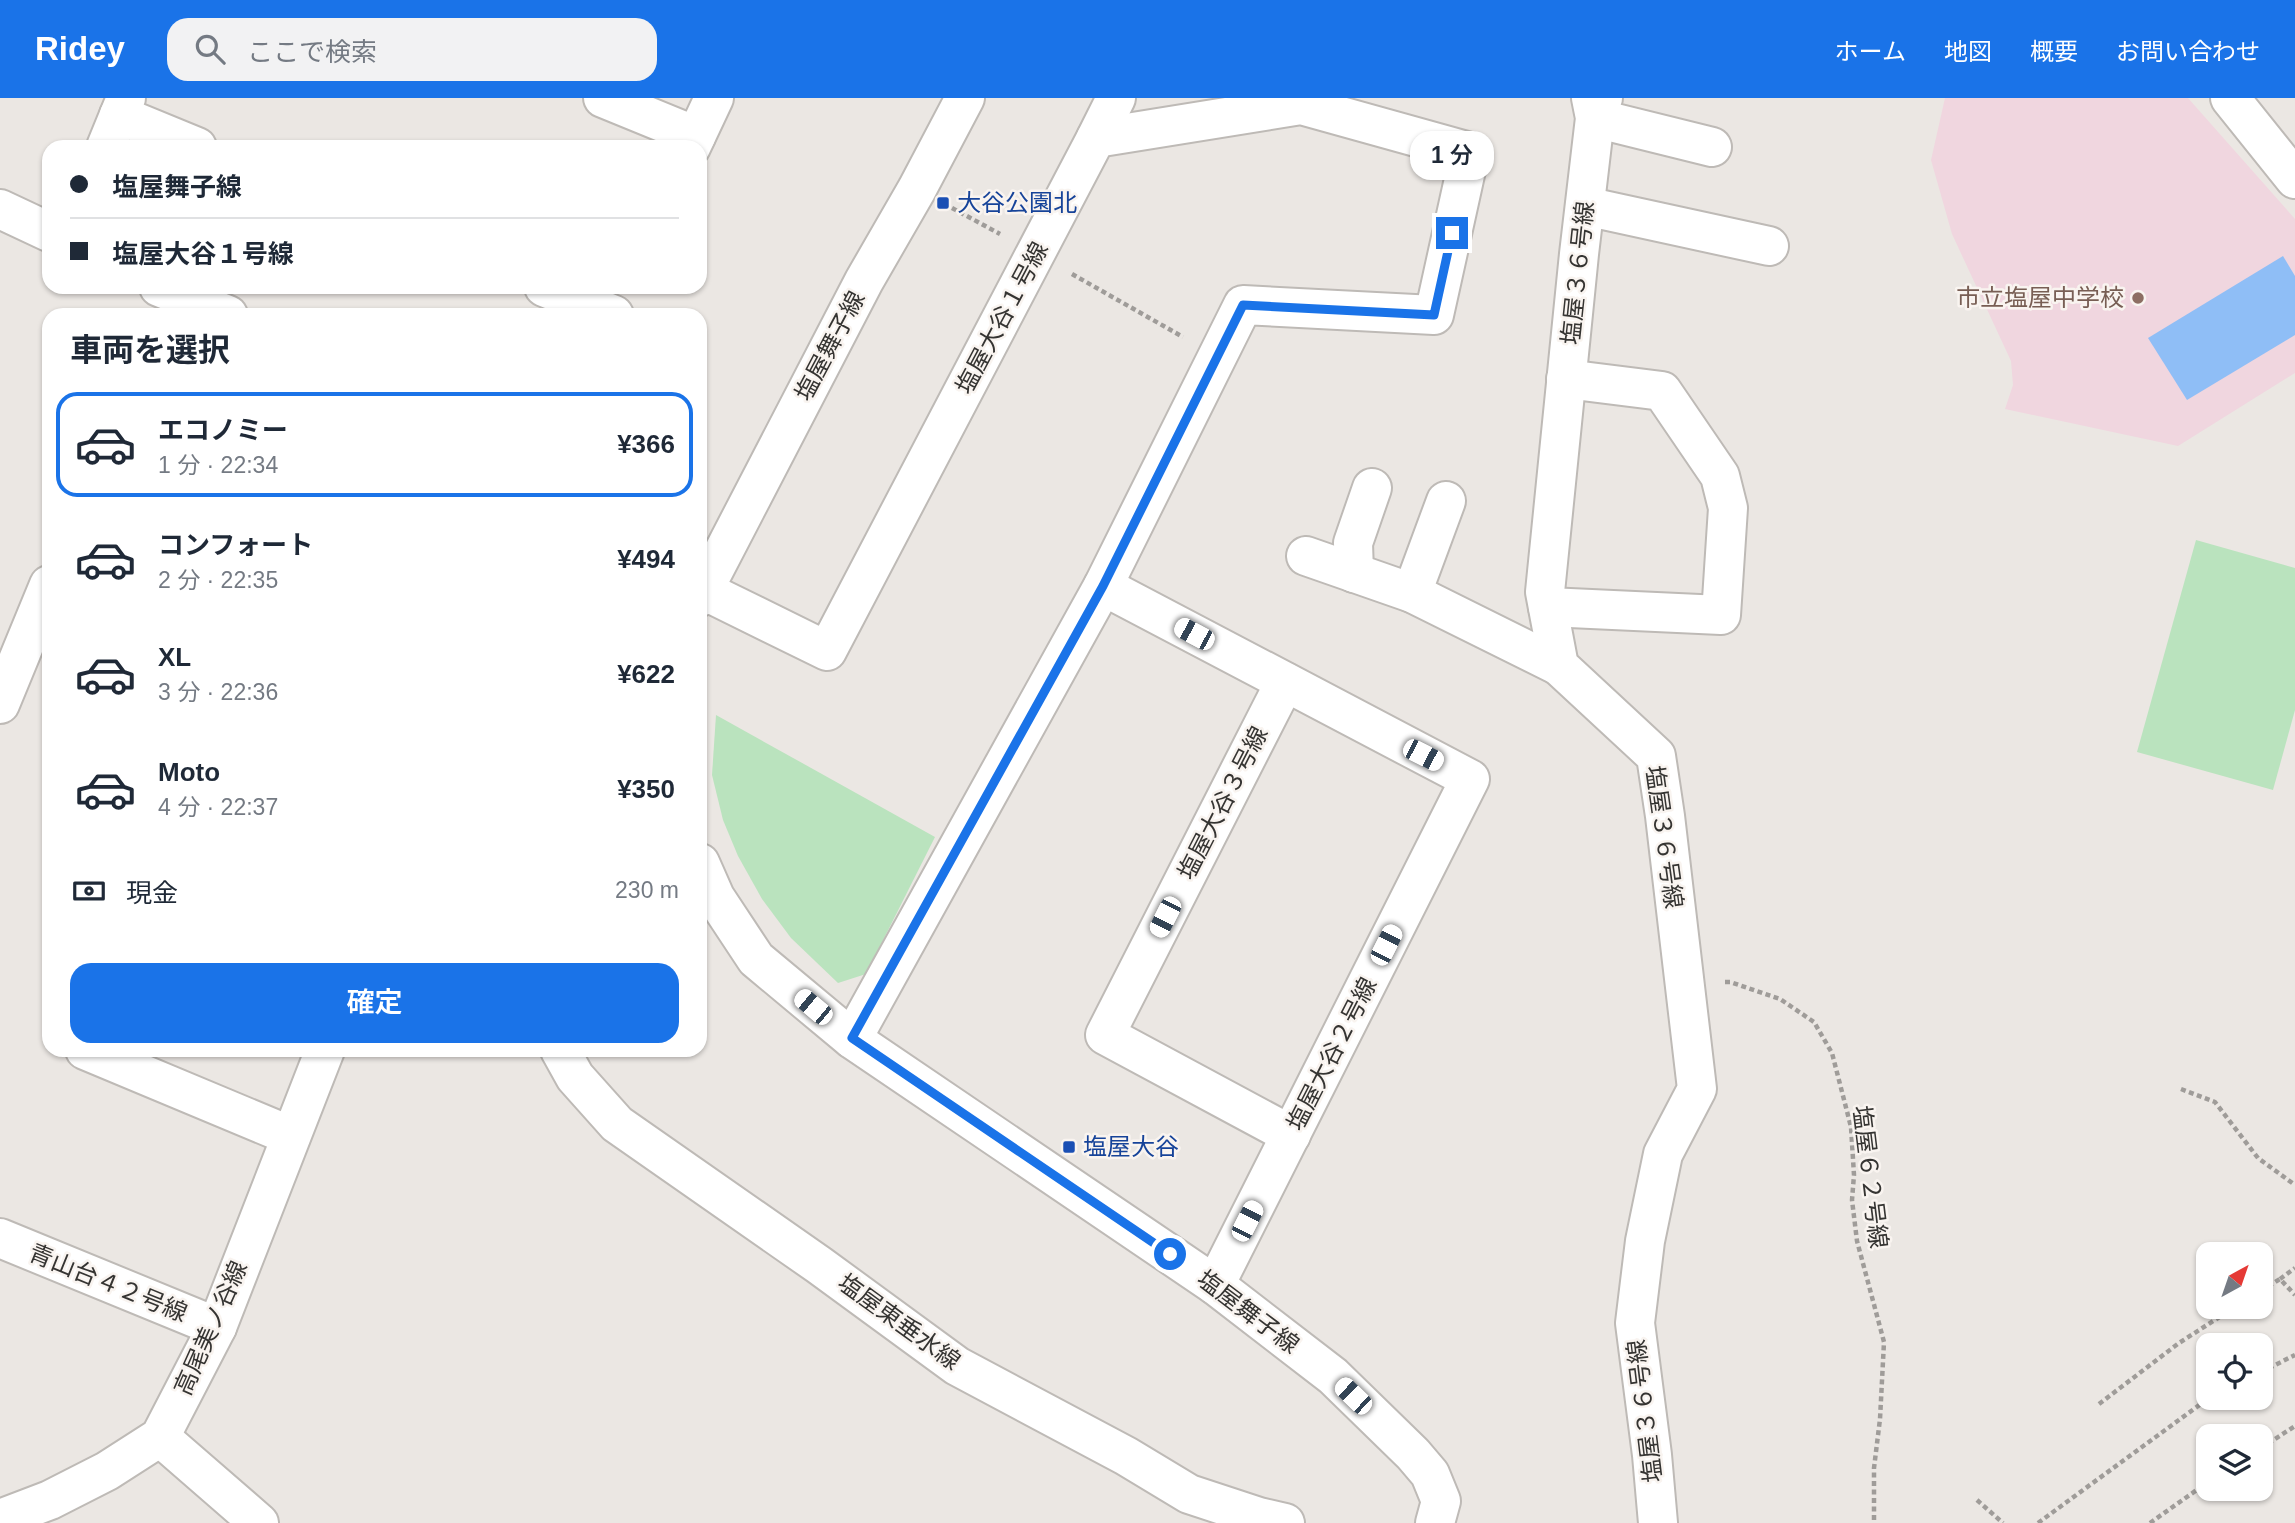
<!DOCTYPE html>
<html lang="ja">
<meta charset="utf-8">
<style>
:root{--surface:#fff;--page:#f2f2f3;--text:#1f2937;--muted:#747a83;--line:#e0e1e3;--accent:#1a73e8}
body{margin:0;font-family:Arial,"Noto Sans JP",sans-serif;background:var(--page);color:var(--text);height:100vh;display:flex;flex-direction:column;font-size:26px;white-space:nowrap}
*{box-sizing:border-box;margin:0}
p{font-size:23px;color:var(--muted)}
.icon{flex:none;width:38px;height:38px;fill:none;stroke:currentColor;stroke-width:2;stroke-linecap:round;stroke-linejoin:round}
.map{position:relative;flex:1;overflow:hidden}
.side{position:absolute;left:42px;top:210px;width:665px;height:749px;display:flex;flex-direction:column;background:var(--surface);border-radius:21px;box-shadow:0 2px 5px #0004}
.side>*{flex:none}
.top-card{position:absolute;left:42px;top:42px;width:665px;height:154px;border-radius:21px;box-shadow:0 2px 5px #0004;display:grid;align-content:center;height:154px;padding:0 28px;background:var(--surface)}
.needle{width:46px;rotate:40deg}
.fabs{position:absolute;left:2196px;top:1144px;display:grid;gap:14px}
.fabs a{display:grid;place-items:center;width:77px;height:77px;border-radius:14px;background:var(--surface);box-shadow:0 2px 5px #0004;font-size:35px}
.end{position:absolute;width:32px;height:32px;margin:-16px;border:9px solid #1a73e8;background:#fff;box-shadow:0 0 0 4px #fff}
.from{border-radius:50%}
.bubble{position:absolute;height:49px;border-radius:21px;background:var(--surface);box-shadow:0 2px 5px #0004;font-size:23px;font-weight:600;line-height:49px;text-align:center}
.car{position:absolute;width:21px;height:42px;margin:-21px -10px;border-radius:9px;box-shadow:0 0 5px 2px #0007;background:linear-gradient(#fff 24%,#345 0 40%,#fff 0 76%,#345 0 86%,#fff 0)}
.top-card b{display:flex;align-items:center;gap:24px;height:66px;font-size:26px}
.top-card b+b{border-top:2px solid var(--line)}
.top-card i{width:18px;height:18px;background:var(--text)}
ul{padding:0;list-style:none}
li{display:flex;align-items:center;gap:21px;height:105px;margin:0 14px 10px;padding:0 14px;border:4px solid transparent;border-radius:21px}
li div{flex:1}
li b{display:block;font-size:26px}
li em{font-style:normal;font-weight:600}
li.active{border-color:var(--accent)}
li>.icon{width:63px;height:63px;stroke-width:1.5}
h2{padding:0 28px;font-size:32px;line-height:84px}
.pay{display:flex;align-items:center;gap:18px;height:77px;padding:0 28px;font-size:26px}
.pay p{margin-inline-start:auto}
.action{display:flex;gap:14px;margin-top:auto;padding:14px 28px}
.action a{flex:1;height:80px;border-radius:21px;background:var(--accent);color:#fff;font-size:28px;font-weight:600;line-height:80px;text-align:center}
header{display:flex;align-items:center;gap:42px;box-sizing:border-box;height:98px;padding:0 35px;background:var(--accent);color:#fff}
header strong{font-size:33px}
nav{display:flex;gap:38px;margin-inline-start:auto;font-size:24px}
.search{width:490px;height:63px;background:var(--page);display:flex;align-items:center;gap:18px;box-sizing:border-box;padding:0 24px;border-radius:21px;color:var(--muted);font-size:26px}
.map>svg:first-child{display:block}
.education{fill:#f0d6df}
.green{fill:#bae3be}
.water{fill:#8fbef6}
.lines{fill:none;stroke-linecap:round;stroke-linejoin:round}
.minor-casing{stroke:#bebab6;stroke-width:42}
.path{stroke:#9f9c99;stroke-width:4.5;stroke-dasharray:5 3.5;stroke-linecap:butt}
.minor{stroke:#fff;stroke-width:38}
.route{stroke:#1a73e8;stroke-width:9}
.transit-dot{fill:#1a4fb4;stroke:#f9f4f0;stroke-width:2.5}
.education-dot{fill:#8d6e63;stroke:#f9f4f0;stroke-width:2.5}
.labels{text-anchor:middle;stroke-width:5;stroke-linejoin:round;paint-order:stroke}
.transit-label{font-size:24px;fill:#164399;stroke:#f9f4f0;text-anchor:start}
.street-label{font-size:24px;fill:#353432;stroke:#f9f4f0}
.education-label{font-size:24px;fill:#785e54;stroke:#f9f4f0;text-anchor:end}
</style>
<header>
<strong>Ridey</strong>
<div class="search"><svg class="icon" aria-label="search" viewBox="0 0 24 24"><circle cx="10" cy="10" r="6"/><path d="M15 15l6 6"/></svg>ここで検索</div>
<nav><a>ホーム</a><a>地図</a><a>概要</a><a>お問い合わせ</a></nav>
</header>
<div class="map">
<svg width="2295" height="1425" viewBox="0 0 2295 1425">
<rect width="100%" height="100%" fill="#ebe7e3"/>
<polygon class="education" points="1945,0 2188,0 2295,121 2295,275 2178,348 2005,311 2013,287 2011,263 1952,136 1931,62"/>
<g class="green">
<polygon points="2196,442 2295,470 2295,612 2273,692 2137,654"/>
<polygon points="716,617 935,739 866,876 838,885 791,840 762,801 738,758 723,722 712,677"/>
</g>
<polygon class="water" points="2283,158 2295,178 2295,237 2187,302 2148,240"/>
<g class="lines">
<defs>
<g id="minor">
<polyline points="603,0 696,38"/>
<polyline points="1591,0 1595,20 1579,156 1545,494 1559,568 1656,658 1665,718 1697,991 1663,1056 1645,1143 1635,1225 1652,1357 1658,1425"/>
<polyline points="1603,0 1595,20 1712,49"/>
<polyline points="2230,0 2295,81"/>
<polyline points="119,17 197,49"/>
<polyline points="1096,40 1116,0"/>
<polyline points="106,49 126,0"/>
<polyline points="691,49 714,0"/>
<polyline points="1585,108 1769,148"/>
<polyline points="0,111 49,134"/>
<polyline points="159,189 228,217"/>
<polyline points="544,189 614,217"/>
<polyline points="1306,458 1412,495 1559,568"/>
<polyline points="1354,475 1353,445 1372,390"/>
<polyline points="1103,488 1470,681 1215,1187"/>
<polyline points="703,492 827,553 1096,40 1301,7 1470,54 1434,217 1243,207 1103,488 852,941"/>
<polyline points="1412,495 1446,403"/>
<polyline points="700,499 864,183 917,91 965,0"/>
<polyline points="1548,509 1721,517 1728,410 1720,378 1662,293 1566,281"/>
<polyline points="1285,584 1105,937 1291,1037"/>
<polyline points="0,606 49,487"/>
<polyline points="700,765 715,799 756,861 852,941 1215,1187 1333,1278 1413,1356 1430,1376 1441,1403 1435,1425"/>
<polyline points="85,952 291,1038"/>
<polyline points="560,952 575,979 617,1026 819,1167 957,1268 1126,1358 1189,1396 1259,1419 1285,1425"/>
<polyline points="0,1140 217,1229"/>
<polyline points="160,1339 259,1425"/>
<polyline points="0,1421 50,1402 107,1373 160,1339 217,1229 325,952"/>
</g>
</defs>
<use href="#minor" class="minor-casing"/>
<g class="path">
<polyline points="952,110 1000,136"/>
<polyline points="1072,176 1183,239"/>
<polyline points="1725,884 1730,884 1780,901 1814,924 1832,955 1851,1029 1854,1077 1852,1102 1857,1143 1884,1244 1880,1321 1874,1370 1874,1425"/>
<polyline points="2181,991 2215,1004 2258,1060 2295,1087"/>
<polyline points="2280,1181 2295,1170"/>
<polyline points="2261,1193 2280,1181 2295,1197"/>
<polyline points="2261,1274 2295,1257"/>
<polyline points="2099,1306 2179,1245 2235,1209"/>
<polyline points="2261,1350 2295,1328"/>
<polyline points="1977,1402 2003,1425"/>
<polyline points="2038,1425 2209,1300"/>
<polyline points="2150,1425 2208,1384"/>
</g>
<use href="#minor" class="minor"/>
</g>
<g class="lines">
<polyline class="route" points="1170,1156 852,940 1103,488 1243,207 1434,217 1452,135"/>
</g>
<g class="transit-dot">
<rect x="936" y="98" width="14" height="14" rx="3.5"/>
<rect x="1062" y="1042" width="14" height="14" rx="3.5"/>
</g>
<circle class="education-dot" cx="2138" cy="200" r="7"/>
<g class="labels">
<g class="transit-label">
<text x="957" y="113">大谷公園北</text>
<text x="1083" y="1057">塩屋大谷</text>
</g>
<g class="street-label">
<text transform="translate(1578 175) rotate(-84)" y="8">塩屋３６号線</text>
<text transform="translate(1002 220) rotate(-62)" y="8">塩屋大谷１号線</text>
<text transform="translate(830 248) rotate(-62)" y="8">塩屋舞子線</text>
<text transform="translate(1223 705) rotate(-63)" y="8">塩屋大谷３号線</text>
<text transform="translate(1664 739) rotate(82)" y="8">塩屋３６号線</text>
<text transform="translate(1332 956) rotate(-63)" y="8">塩屋大谷２号線</text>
<text transform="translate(1870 1079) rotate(83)" y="8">塩屋６２号線</text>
<text transform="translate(108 1185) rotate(22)" y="8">青山台４２号線</text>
<text transform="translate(1248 1214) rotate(37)" y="8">塩屋舞子線</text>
<text transform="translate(899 1224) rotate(36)" y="8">塩屋東垂水線</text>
<text transform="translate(211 1230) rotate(-66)" y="8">高尾美ノ谷線</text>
<text transform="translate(1645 1313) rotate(-97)" y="8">塩屋３６号線</text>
</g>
<g class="education-label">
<text x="2124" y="208">市立塩屋中学校</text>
</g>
</g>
</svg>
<div class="fabs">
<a><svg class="needle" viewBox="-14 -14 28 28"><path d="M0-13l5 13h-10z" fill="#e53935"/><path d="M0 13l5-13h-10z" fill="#747a83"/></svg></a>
<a><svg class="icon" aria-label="locate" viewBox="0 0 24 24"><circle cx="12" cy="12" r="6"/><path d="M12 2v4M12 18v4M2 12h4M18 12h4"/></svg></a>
<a><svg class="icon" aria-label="layers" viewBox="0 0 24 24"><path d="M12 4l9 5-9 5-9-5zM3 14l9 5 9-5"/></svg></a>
</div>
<i class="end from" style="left:1170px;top:1156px"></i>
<i class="end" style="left:1452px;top:135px"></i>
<div class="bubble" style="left:1410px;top:33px;width:84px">1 分</div>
<i class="car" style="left:1194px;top:536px;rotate:298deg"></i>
<i class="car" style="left:1423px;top:657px;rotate:117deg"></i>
<i class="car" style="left:1165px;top:819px;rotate:207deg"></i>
<i class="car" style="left:1386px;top:847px;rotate:27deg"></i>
<i class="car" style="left:813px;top:909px;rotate:310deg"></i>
<i class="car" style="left:1247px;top:1123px;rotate:27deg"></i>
<i class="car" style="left:1353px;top:1298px;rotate:314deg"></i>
<div class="top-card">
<b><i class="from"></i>塩屋舞子線</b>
<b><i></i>塩屋大谷１号線</b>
</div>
<section class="side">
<h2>車両を選択</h2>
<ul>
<li class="active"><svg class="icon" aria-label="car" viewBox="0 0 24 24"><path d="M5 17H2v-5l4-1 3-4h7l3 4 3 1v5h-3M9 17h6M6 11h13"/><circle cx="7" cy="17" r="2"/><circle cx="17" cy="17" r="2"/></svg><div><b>エコノミー</b><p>1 分 · 22:34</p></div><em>¥366</em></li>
<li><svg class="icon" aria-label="car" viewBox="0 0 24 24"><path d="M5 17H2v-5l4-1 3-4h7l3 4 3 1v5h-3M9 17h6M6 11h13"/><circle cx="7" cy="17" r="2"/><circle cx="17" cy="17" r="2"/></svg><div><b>コンフォート</b><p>2 分 · 22:35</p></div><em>¥494</em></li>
<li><svg class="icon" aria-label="car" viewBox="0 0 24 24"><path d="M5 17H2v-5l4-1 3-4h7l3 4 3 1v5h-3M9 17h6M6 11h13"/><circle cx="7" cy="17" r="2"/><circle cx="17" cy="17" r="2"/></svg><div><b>XL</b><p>3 分 · 22:36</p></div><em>¥622</em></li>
<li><svg class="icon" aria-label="car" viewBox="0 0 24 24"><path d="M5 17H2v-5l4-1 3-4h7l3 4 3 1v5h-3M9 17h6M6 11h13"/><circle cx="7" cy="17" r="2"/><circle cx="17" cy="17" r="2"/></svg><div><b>Moto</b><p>4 分 · 22:37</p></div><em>¥350</em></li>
</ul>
<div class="pay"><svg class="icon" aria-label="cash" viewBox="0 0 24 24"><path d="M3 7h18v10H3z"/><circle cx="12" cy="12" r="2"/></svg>現金<p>230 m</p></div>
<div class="action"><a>確定</a></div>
</section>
</div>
